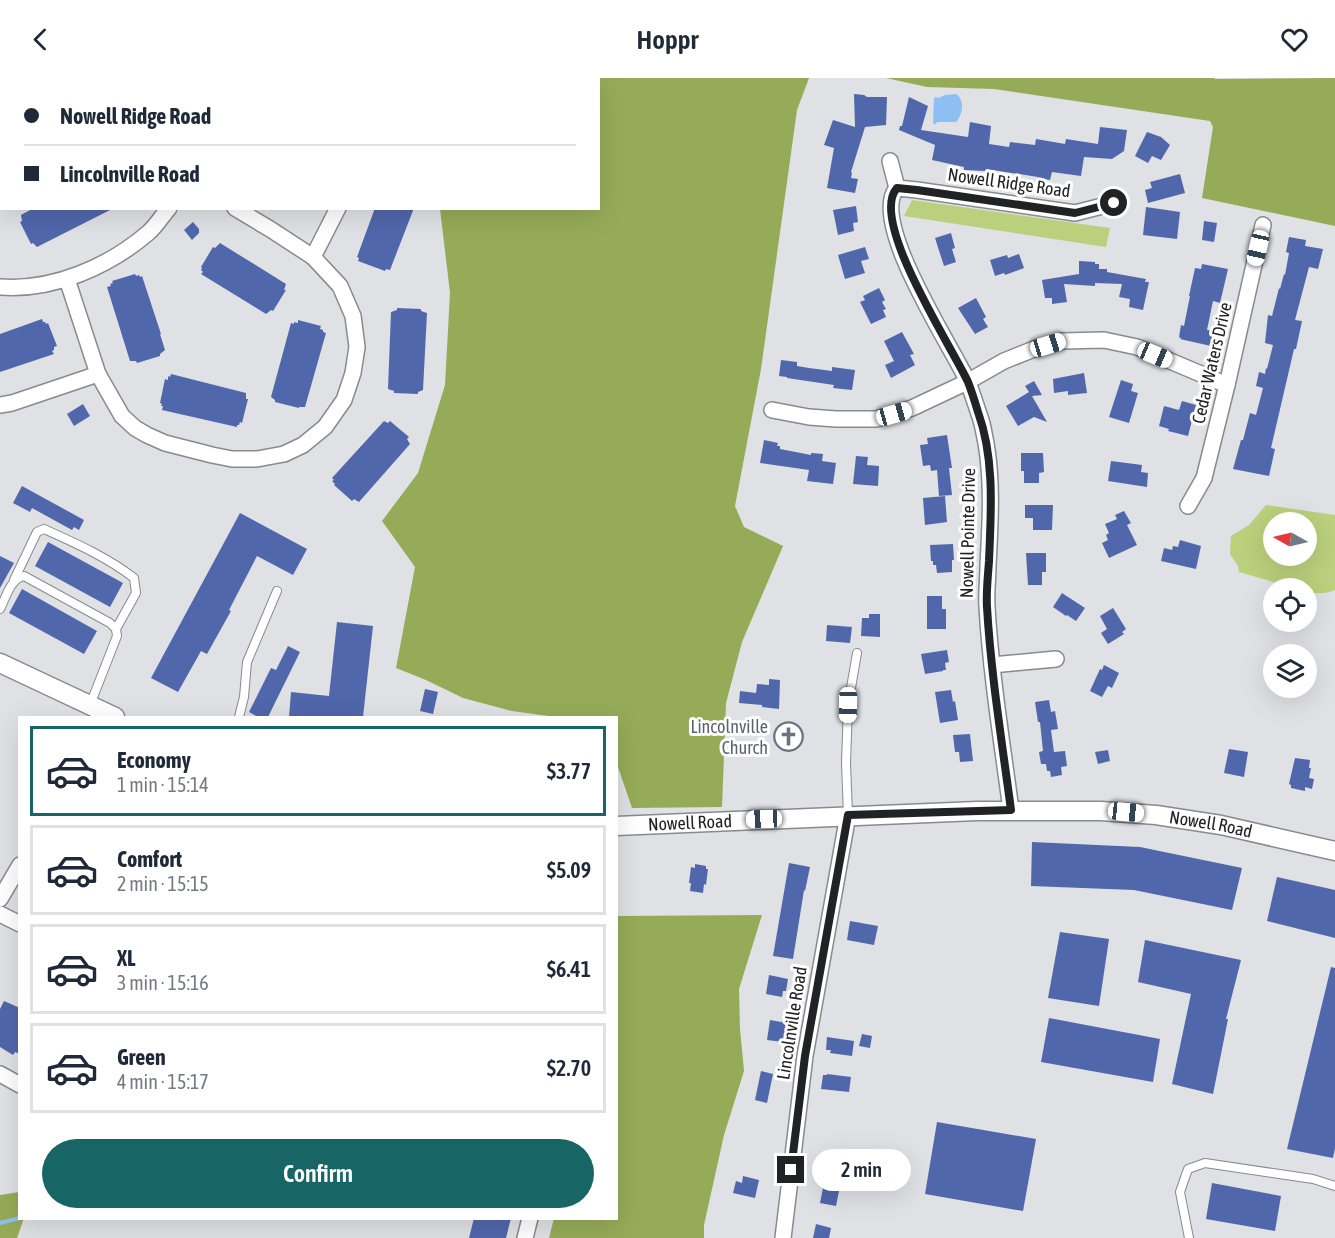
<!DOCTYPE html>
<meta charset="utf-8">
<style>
:root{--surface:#fff;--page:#f2f2f3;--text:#1f2937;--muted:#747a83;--line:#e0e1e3;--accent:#176564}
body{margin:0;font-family:"Asap Condensed",sans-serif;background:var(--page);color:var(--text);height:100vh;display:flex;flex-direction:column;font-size:22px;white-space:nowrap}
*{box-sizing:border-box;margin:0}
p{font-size:20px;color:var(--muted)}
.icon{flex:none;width:33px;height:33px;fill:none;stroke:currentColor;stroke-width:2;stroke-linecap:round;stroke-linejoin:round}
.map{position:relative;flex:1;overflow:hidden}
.side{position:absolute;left:18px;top:638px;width:600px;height:504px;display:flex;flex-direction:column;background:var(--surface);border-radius:0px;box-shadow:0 6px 24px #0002}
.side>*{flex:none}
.top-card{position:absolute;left:0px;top:0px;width:600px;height:132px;box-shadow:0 6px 24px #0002;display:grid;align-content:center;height:132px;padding:0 24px;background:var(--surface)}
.needle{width:39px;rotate:278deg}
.buttons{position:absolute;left:1263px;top:434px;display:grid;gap:12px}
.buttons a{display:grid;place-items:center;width:54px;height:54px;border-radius:50%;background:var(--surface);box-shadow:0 6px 24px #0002;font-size:30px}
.end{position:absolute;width:27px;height:27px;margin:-14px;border:8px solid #212223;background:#fff;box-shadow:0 0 0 3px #fff}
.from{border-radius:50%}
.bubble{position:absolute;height:42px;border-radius:21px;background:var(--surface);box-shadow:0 6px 24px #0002;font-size:20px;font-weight:600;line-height:42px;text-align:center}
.car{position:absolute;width:18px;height:36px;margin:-18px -9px;border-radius:8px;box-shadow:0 0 4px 2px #0007;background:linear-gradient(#fff 24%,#345 0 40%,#fff 0 76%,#345 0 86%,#fff 0)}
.top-card b{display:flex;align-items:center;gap:21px;height:57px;font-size:22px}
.top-card b+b{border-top:2px solid var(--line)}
.top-card i{width:15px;height:15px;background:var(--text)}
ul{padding:10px 0 0;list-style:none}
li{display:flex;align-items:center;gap:18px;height:90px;margin:0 12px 9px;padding:0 12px;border:3px solid var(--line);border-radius:0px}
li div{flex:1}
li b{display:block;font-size:22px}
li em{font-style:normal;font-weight:600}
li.current{border-color:var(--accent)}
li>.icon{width:54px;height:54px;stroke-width:1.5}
.primary-button{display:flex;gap:12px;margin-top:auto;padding:12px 24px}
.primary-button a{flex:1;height:69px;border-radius:36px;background:var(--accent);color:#fff;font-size:24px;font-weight:600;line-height:69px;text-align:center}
header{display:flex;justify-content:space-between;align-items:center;height:78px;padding:0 24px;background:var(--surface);font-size:27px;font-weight:600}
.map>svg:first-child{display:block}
.green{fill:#bad07c;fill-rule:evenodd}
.forest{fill:#96ab58}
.water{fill:#8ebff2}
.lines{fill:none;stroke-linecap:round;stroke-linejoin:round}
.stream{stroke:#8ebff2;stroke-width:4}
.building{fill:#5167ac}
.service-casing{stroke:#898a8e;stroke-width:10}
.minor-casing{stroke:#898a8e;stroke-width:18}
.tertiary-casing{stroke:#898a8e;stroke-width:21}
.service{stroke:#fff;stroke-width:8}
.minor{stroke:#fff;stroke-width:15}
.tertiary{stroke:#fff;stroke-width:18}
.route{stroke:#212223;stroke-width:8}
.labels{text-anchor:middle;stroke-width:6;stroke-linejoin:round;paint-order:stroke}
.street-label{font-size:18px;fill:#212223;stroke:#fff}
.worship-label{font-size:18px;fill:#5b616d;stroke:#fff;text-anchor:end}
</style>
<header><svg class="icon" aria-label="back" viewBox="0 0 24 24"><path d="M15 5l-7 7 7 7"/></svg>Hoppr<svg class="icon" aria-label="heart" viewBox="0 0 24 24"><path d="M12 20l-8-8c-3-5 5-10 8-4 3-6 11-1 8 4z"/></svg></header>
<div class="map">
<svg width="1335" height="1160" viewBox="0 0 1335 1160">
<rect width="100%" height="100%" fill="#dfe1e5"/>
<g class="green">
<polygon points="912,122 1110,150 1106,169 904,138"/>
<path d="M 1266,427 L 1335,437 L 1335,512 C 1326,516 1316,516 1307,514 L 1306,510 L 1294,510 L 1239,494 L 1238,488 L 1230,476 L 1231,458 L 1249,447 ZM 1274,444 L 1306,444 L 1306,477 L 1274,477 Z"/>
</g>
<g class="forest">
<polygon points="416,0 809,0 797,32 761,291 735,428 744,449 783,468 742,564 726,625 722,729 632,730 617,686 616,639 556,639 512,633 463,620 426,602 396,590 415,489 382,443 418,395 445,307 450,215 440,131 598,130 598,2 417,2"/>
<polygon points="886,0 1214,0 1215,1 1335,0 1335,148 1202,120 1213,49 1210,43 994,11 927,9"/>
<polygon points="762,837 739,911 740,951 744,993 724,1057 704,1147 704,1160 549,1160 554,1140 616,1140 616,876 618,863 617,838"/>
<polygon points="19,1114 20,1140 24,1140 17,1160 0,1160 0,1117"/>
</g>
<path class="water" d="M 956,16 C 965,22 963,36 956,44 L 935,44 L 936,21 L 945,17 Z"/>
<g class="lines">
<g class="stream">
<polyline points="935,44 936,21 939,23"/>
<polyline points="0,1145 20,1140"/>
</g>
</g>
<g class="building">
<polygon points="854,16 864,17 867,19 887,19 886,47 865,49 851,94 852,95 851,100 858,101 855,115 827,110 834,70 824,67 833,42 855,49"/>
<polygon points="909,19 928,28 921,52 968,59 970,44 991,48 989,66 1009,69 1010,64 1035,67 1036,61 1065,66 1066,61 1098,66 1100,49 1127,52 1124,73 1112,81 1084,79 1081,98 1052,94 1050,102 1037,100 1038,99 986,91 985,93 964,92 964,89 932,82 935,67 899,52 900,48 902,48"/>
<polygon points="1147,54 1161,59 1170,67 1161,82 1152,78 1148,85 1135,78"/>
<polygon points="1180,96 1185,115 1148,125 1145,112 1152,110 1150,104"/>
<polygon points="856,128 858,144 853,145 854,153 838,157 833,132"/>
<polygon points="1146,129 1180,134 1177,161 1143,157"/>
<polygon points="34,130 114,130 37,169 33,165 31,166 20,144 22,143 21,137"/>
<polygon points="375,130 414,130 390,192 386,191 385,193 358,183 359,180 357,179"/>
<polygon points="1204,143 1217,145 1214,164 1202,162"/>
<polygon points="193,144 199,151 199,155 192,162 184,152"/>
<polygon points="951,155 955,170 952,171 956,184 944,188 935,160"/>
<polygon points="1289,159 1306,162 1305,168 1323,171 1318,191 1309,189 1295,242 1302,243 1296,271 1294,271 1271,370 1275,371 1269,398 1233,391 1241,362 1243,362 1250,335 1256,337 1263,310 1256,308 1259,294 1265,296 1266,290 1267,291 1273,267 1265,265 1268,237 1272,238 1279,210 1280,211 1284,196 1285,197 1289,175 1286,174"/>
<polygon points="220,165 286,206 284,212 286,212 273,233 271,232 266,236 201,196 203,194 201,192 202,190 201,189 213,169 215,170"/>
<polygon points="865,169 869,181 861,183 865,195 845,201 838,177"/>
<polygon points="1019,176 1024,190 1005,197 1004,195 995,198 990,182 1007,177 1008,180"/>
<polygon points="1079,183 1095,184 1095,186 1099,186 1099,191 1107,191 1107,194 1146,201 1145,204 1149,204 1143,232 1129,229 1130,221 1119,219 1122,206 1095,205 1095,208 1064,206 1067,224 1052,226 1052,220 1045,220 1042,202 1079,196"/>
<polygon points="1202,186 1228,191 1220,225 1213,223 1207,252 1214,253 1211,268 1180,261 1181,260 1179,259 1181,247 1184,248 1190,218 1189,218 1195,190 1201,191"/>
<polygon points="135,196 136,198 139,197 140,199 142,198 161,256 160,256 165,272 160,276 160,278 137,285 136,283 130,283 107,209 111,208 110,206 113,205 112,203"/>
<polygon points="879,210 885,222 882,224 886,231 883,232 886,239 871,246 860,224 865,222 863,218"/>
<polygon points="976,220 986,239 983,241 988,249 975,256 958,230"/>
<polygon points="397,230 421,231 421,233 427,235 423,312 418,314 418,316 394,315 394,313 388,311 391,234 397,232"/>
<polygon points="42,241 43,244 45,244 46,246 48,245 57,268 54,269 54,272 52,273 54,276 0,294 0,256"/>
<polygon points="298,242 321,248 320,251 323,252 323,254 326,255 305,329 299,329 299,330 275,324 275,322 271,319 291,245 294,246 294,244 298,245"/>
<polygon points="902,254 914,276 910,277 915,287 891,300 885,287 894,283 884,263"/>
<polygon points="781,282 797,284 797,288 809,290 832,293 832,289 855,292 852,312 833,310 834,307 787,300 787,299 779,298"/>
<polygon points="1084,295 1087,315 1068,317 1068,313 1054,315 1053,301"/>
<polygon points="171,296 246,315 246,321 248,321 242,345 240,344 239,347 237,347 237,349 162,332 163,328 161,328 162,326 160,325 165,301 168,302 168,298 170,299"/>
<polygon points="1121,302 1133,306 1131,313 1138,315 1129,345 1109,339"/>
<polygon points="1034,303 1042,317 1032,318 1047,344 1034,339 1018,348 1006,328 1029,314 1025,308"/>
<polygon points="1182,323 1196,327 1188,358 1168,353 1169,351 1159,348 1164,328 1179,332"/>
<polygon points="83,326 90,338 74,348 67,336"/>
<polygon points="384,343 388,345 390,343 409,359 407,361 410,366 359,424 354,421 352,423 334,407 335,406 332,403 334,402 332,400"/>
<polygon points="947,357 952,390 949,390 952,417 939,418 937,392 931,393 930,387 923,388 920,367 928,366 927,360"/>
<polygon points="764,362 778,365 777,368 780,368 780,371 811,377 811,375 823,376 822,383 836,385 833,406 807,403 809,392 760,385"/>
<polygon points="1021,375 1043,375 1044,394 1039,395 1039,405 1024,405 1024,393 1021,393"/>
<polygon points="856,378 868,379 867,387 879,388 878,408 853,406"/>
<polygon points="1111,383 1142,387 1141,394 1148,395 1147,409 1108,403"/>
<polygon points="22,408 84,442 79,452 74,449 72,452 32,430 30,434 13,425"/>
<polygon points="945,418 947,444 925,447 923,420"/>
<polygon points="1025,427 1053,427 1052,452 1033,452 1033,440 1025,440"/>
<polygon points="1124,433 1131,445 1127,447 1137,467 1109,480 1102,465 1108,462 1106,457 1109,455 1105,446 1117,441 1115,437"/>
<polygon points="240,435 307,471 293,497 257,478 229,532 231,533 207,576 201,573 178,614 151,600"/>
<polygon points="1180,462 1201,468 1196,491 1161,483 1164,470 1172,472 1173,468 1178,469"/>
<polygon points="48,464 123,505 110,529 35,488"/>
<polygon points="953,466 954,482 952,482 952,494 937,495 936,487 933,487 933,483 931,483 930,467"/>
<polygon points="1026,475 1046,475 1046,494 1042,494 1042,507 1028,507"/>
<polygon points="0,478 14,485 0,510"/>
<polygon points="22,511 97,553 84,576 9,535"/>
<polygon points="1062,515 1085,530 1076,543 1067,537 1066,538 1053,529"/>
<polygon points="927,518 942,518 942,531 946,531 946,551 927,551"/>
<polygon points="1113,530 1126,551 1122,554 1124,556 1108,566 1101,555 1107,551 1100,538"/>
<polygon points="869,536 880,536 880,559 861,558 862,540 869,540"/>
<polygon points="337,544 373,548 363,639 289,639 291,614 329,618"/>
<polygon points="827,547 852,549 850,565 826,563"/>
<polygon points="288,568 300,574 268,639 258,639 249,634 271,590 276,592"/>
<polygon points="947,572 949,584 945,585 946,592 943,592 943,593 925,596 921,576"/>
<polygon points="1104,587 1119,595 1112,610 1108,608 1102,619 1090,613 1100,591 1102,592"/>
<polygon points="769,601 780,602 779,631 762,629 762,627 739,625 740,613 756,615 757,606 769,607"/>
<polygon points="425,611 438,614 433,636 420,633"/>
<polygon points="951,612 953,624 955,623 958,642 940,645 935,614"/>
<polygon points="1049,622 1051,634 1055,633 1058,651 1051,652 1054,674 1065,673 1067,688 1061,689 1062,697 1051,699 1050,693 1047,693 1046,686 1041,686 1039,674 1043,673 1040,644 1038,644 1035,624"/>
<polygon points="970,656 973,683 960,684 959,674 955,674 953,657"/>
<polygon points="1229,671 1248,674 1244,699 1224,695"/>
<polygon points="1108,672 1110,683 1098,686 1095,674"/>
<polygon points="1295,680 1310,682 1309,690 1311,690 1309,700 1314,701 1312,711 1305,709 1305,713 1291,710 1291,707 1289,706"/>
<polygon points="1032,764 1140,769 1242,790 1232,832 1134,812 1031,808"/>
<polygon points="789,785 810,789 805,813 804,812 793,881 773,878"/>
<polygon points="695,786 706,788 706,791 708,791 706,807 704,806 703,815 690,813 691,805 689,805 691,789 695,790"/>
<polygon points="1277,799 1335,812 1335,860 1267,843"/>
<polygon points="850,843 878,848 874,867 847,862"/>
<polygon points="1060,854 1109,861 1099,928 1048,920"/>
<polygon points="1145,862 1241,882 1226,941 1228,941 1213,1016 1172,1006 1191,916 1138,904"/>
<polygon points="1331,889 1335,890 1335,1070 1333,1080 1287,1071"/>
<polygon points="769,897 788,901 786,913 783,913 782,919 766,916"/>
<polygon points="4,923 20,930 20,976 15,974 13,977 0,969 0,931"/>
<polygon points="1049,940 1160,961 1153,1004 1041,984"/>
<polygon points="770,942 787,945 783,964 767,962"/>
<polygon points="862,956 872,958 870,970 859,968"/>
<polygon points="827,959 854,963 852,978 830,975 831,972 826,972"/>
<polygon points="761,993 773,996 767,1025 755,1022"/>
<polygon points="827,996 851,999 849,1014 821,1011 823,997 827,997"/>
<polygon points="937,1044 1036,1061 1023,1133 925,1116"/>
<polygon points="743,1098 759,1102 755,1120 733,1115 736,1103 742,1105"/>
<polygon points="825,1100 841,1103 836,1128 820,1125"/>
<polygon points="1212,1105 1281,1118 1275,1153 1206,1141"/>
<polygon points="474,1140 511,1140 506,1160 469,1160"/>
<polygon points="816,1146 831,1150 829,1160 813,1160"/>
</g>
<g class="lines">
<defs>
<g id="service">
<path d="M 14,502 L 37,454 L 44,451 C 75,465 107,479 134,500 L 136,515 L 116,551"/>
<path d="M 0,531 C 6,519 11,500 24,498 L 110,545 L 116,551 L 117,558 L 90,627"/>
<polyline points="239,639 244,619 247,584 277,513"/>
<polyline points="848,737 846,685 848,627 857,575"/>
<polyline points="1189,1160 1180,1114 1188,1091 1205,1085 1313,1101 1335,1108"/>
</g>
<g id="minor">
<polyline points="101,0 101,2"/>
<polyline points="318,0 319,2"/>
<polyline points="216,2 216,0"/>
<polyline points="890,83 897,110"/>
<polyline points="0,96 2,96"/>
<polyline points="313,179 338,130"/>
<polyline points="67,201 98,296 122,338 135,350 147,357 165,365 212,377 232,381 257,381 284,376 303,367 325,349 344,322 353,295 357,269 353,238 340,208 313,179 270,151 235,130"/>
<path d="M 0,209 C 53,213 108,189 148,155 C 156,148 162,138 169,130"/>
<polyline points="0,327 12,325 98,296"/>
<polyline points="772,332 809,339 836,341 876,341 912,330 967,304 1004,283 1034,271 1062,263 1104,262 1137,269 1227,307"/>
<polyline points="1188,428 1204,400 1227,307 1263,147"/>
<polyline points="992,587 1056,581"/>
<path d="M 1011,732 C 1002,664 991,597 987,529 C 986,515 988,501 988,488 C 990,447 993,406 986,365 C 984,356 983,347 980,339 C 976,327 972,315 968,304 C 952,269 868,143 897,110 L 917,112 L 1075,135 L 1114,125"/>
<polyline points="0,821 20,787"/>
<polyline points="0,836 20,846"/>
<polyline points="0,996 20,1007"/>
<polyline points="525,1160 530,1140"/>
<polyline points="783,1160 805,978 848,737"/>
</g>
<g id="tertiary">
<polyline points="0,585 115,639"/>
<path id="s1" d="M 616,748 L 977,733 L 1101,733 L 1156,737 L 1221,747 L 1335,773"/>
</g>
</defs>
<use href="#service" class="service-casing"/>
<use href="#minor" class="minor-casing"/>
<use href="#tertiary" class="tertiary-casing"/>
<use href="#service" class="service"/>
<use href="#minor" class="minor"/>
<use href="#tertiary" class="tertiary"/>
</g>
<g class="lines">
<path class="route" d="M 791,1092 L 805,978 L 848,737 L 1011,732 C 1002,664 991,597 987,529 C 986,514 988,498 989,483 C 991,434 995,381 978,334 C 975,324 972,314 968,304 C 952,269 868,142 897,110 L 917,112 L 1075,135 L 1114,125"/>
</g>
<defs>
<symbol id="church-ring" viewBox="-11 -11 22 22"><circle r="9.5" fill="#fff" stroke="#6b7280" stroke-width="1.5"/><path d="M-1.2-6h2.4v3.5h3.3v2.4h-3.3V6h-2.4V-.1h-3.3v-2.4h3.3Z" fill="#6b7280"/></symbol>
</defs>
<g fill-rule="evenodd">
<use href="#church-ring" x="772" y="642" width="33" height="33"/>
</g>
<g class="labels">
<g class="street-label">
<text transform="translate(1009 105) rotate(8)" y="6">Nowell Ridge Road</text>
<text transform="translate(1212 285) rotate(-77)" y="6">Cedar Waters Drive</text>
<text transform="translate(968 455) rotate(-89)" y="6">Nowell Pointe Drive</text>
<text dy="6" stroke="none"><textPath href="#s1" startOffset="74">Nowell Road</textPath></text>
<text dy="6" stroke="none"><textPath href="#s1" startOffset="596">Nowell Road</textPath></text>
<text transform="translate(792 945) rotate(-81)" y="6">Lincolnville Road</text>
</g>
<g class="worship-label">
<text x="768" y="655">Lincolnville<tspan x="768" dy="21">Church</tspan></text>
</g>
</g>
</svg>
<div class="buttons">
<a><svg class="needle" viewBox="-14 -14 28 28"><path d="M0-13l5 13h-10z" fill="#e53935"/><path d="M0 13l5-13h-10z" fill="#747a83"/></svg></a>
<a><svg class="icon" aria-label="locate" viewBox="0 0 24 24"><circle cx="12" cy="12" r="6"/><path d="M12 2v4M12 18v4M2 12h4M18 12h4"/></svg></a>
<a><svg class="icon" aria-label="layers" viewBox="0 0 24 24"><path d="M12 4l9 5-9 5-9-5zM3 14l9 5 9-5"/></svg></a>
</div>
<i class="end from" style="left:1114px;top:125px"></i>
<i class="end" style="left:791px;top:1092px"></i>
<div class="bubble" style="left:812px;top:1071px;width:99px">2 min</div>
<i class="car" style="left:1258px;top:170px;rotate:193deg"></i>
<i class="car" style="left:1048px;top:267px;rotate:73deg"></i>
<i class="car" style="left:1155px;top:277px;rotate:113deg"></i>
<i class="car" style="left:894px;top:336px;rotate:74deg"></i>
<i class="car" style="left:848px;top:627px;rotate:181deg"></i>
<i class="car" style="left:1126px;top:734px;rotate:96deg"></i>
<i class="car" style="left:764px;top:741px;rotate:268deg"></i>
<div class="top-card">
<b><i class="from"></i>Nowell Ridge Road</b>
<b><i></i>Lincolnville Road</b>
</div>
<section class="side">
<ul>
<li class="current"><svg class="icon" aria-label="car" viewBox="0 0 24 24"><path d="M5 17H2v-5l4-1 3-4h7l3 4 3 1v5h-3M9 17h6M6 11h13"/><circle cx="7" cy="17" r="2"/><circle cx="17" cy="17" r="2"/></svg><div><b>Economy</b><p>1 min · 15:14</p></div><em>$3.77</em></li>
<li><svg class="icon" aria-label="car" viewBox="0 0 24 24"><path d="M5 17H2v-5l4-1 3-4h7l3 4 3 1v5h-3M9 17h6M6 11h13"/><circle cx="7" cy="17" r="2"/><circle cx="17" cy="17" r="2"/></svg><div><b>Comfort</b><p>2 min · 15:15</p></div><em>$5.09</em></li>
<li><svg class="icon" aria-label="car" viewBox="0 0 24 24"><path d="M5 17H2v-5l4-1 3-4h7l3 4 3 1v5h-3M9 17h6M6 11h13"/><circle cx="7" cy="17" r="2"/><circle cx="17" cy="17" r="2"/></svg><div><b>XL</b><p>3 min · 15:16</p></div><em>$6.41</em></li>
<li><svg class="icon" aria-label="car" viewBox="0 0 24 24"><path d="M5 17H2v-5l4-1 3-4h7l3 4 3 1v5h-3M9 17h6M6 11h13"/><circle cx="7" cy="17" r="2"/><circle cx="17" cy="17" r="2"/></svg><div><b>Green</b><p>4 min · 15:17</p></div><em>$2.70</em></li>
</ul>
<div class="primary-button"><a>Confirm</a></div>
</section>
</div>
